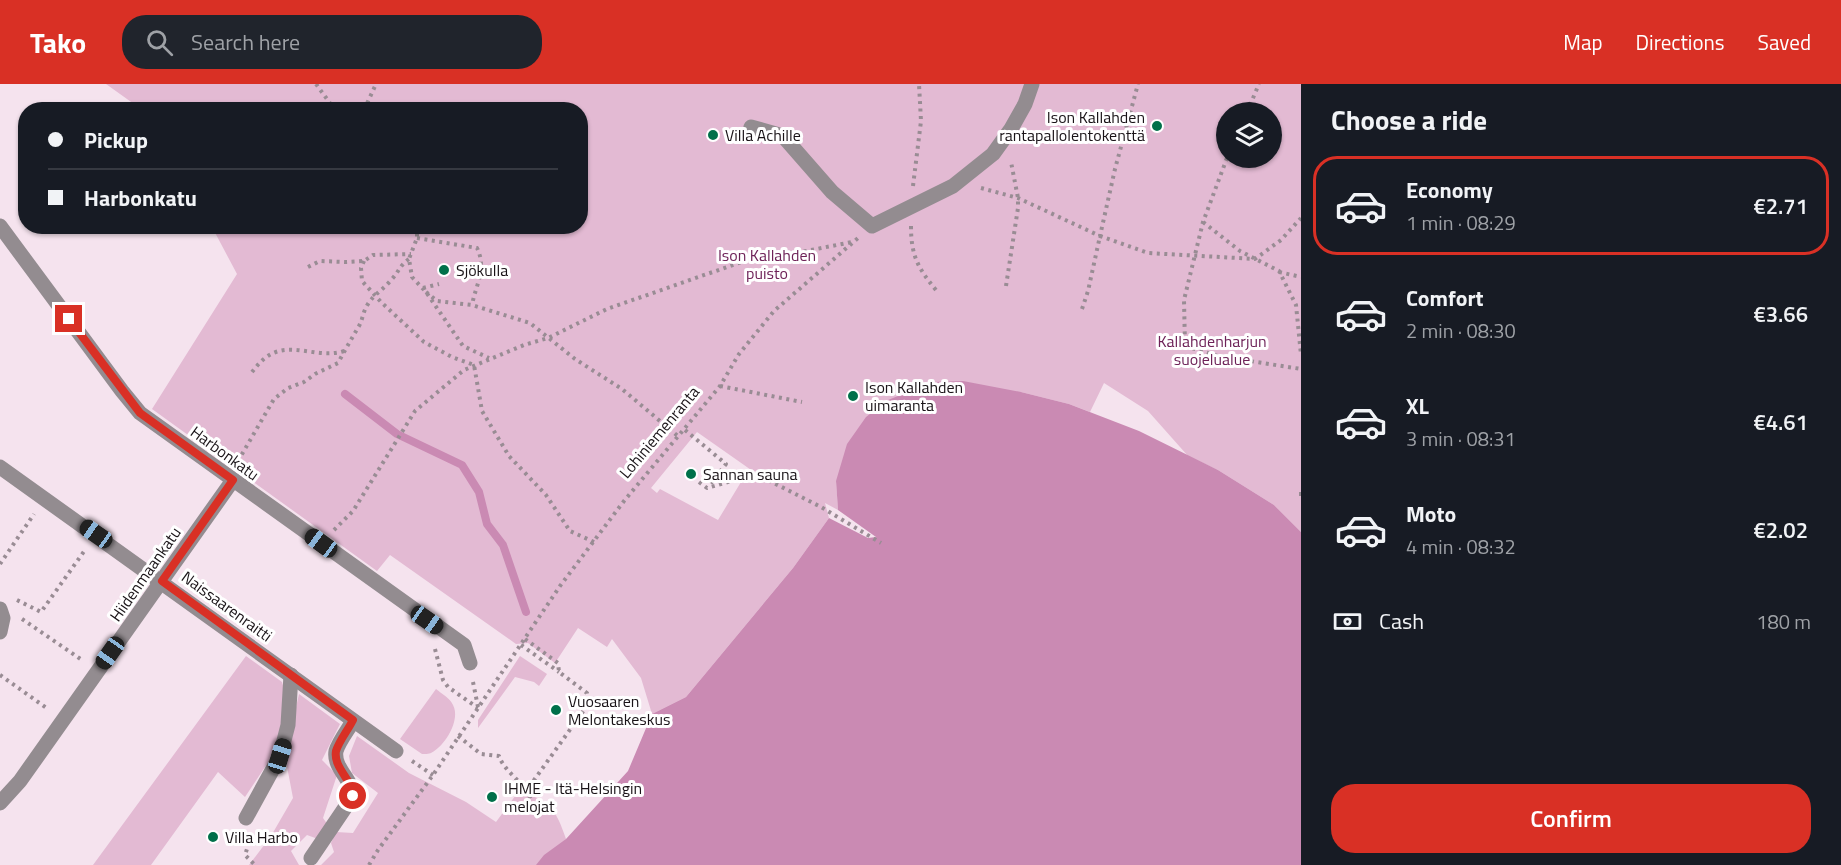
<!DOCTYPE html>
<meta charset="utf-8">
<style>
:root{--surface:#171b24;--page:#20242c;--text:#f1f3f6;--muted:#9ea1a6;--line:#363941;--accent:#d93025}
body{margin:0;font-family:"Titillium Web",sans-serif;background:var(--page);color:var(--text);height:100vh;display:flex;flex-direction:column;font-size:22px;white-space:nowrap}
*{box-sizing:border-box;margin:0}
p{font-size:20px;color:var(--muted)}
.icon{flex:none;width:33px;height:33px;fill:none;stroke:currentColor;stroke-width:2;stroke-linecap:round;stroke-linejoin:round}
.map{position:relative;flex:1;overflow:hidden}
.panel{display:flex;flex-direction:column;background:var(--surface);width:540px}
.panel>*{flex:none}
.hud{position:absolute;left:18px;top:18px;width:570px;height:132px;border-radius:24px;box-shadow:0 2px 4px #0004;display:grid;align-content:center;height:132px;padding:0 30px;background:var(--surface)}
.controls{position:absolute;left:1216px;top:18px;display:grid;gap:12px}
.controls a{display:grid;place-items:center;width:66px;height:66px;border-radius:50%;background:var(--surface);box-shadow:0 2px 4px #0004;font-size:30px}
.end{position:absolute;width:27px;height:27px;margin:-14px;border:8px solid #d93025;background:#fff;box-shadow:0 0 0 3px #fff}
.from{border-radius:50%}
.car{position:absolute;width:18px;height:36px;margin:-18px -9px;border-radius:8px;box-shadow:0 0 4px 2px #0007;background:linear-gradient(#222 24%,#8ab4d8 0 40%,#222 0 76%,#8ab4d8 0 86%,#222 0)}
.hud b{display:flex;align-items:center;gap:21px;height:57px;font-size:22px}
.hud b+b{border-top:2px solid var(--line)}
.hud i{width:15px;height:15px;background:var(--text)}
ul{padding:0;list-style:none}
li{display:flex;align-items:center;gap:18px;height:99px;margin:0 12px 9px;padding:0 18px;border:3px solid transparent;border-radius:24px}
li div{flex:1}
li b{display:block;font-size:22px}
li em{font-style:normal;font-weight:600}
li.active{border-color:var(--accent)}
li>.icon{width:54px;height:54px;stroke-width:1.5}
h2{padding:0 30px;font-size:27px;line-height:72px}
.pay{display:flex;align-items:center;gap:15px;height:66px;padding:0 30px;font-size:22px}
.pay p{margin-inline-start:auto}
.button{display:flex;gap:12px;margin-top:auto;padding:12px 30px}
.button a{flex:1;height:69px;border-radius:24px;background:var(--accent);color:#fff;font-size:24px;font-weight:600;line-height:69px;text-align:center}
header{display:flex;align-items:center;gap:36px;box-sizing:border-box;height:84px;padding:0 30px;background:var(--accent);color:#fff}
header strong{font-size:28px}
nav{display:flex;gap:33px;margin-inline-start:auto;font-size:21px}
.search{width:420px;height:54px;background:var(--page);display:flex;align-items:center;gap:15px;box-sizing:border-box;padding:0 21px;border-radius:24px;color:var(--muted);font-size:22px}
main{display:flex;flex:1;min-height:0}
.map>svg:first-child{display:block}
.green{fill:#e3bad3;fill-rule:evenodd}
.water{fill:#ca8ab3}
.lines{fill:none;stroke-linecap:round;stroke-linejoin:round}
.stream{stroke:#ca8ab3;stroke-width:8}
.path{stroke:#998c94;stroke-width:4;stroke-dasharray:3 4.5;stroke-linecap:butt}
.minor{stroke:#938c90;stroke-width:15}
.route{stroke:#d93025;stroke-width:8}
.poi-dot{fill:#00704a;stroke:#fff;stroke-width:2}
.labels{text-anchor:middle;stroke-width:6;stroke-linejoin:round;paint-order:stroke}
.poi-label{font-size:16px;fill:#191317;stroke:#fff;text-anchor:start}
.park-label{font-size:16px;fill:#6e2258;stroke:#fff}
.street-label{font-size:16px;fill:#191317;stroke:#fff}
</style>
<header>
<strong>Tako</strong>
<div class="search"><svg class="icon" aria-label="search" viewBox="0 0 24 24"><circle cx="10" cy="10" r="6"/><path d="M15 15l6 6"/></svg>Search here</div>
<nav><a>Map</a><a>Directions</a><a>Saved</a></nav>
</header>
<main>
<div class="map">
<svg width="1301" height="781" viewBox="0 0 1301 781">
<rect width="100%" height="100%" fill="#f5e3ee"/>
<g class="green">
<path d="M 106,0 L 1301,0 L 1301,448 L 1274,421 L 1218,386 L 1188,372 L 1148,327 L 1104,299 L 1090,328 L 1069,320 L 1021,308 L 836,397 L 838,426 L 825,419 L 829,434 L 793,484 L 686,613 L 652,630 L 641,594 L 612,555 L 607,563 L 578,544 L 555,579 L 528,559 L 516,560 L 390,471 L 377,487 L 152,325 L 237,190 L 212,143 L 580,142 L 580,26 L 141,25 ZM 1227,28 L 1272,28 L 1272,74 L 1227,74 ZM 697,348 L 754,388 L 741,398 L 718,436 L 660,405 L 657,409 L 651,404 Z"/>
<polygon points="246,572 282,598 285,609 285,631 275,668 245,713 218,688 151,781 93,781"/>
<polygon points="520,572 547,590 539,602 534,598 515,593 478,644 478,636"/>
<path d="M 436,605 C 442,610 450,614 453,621 C 461,636 445,662 431,669 C 430,670 423,670 422,670 L 400,655 Z"/>
<polygon points="299,610 340,640 322,676 337,691 323,734 328,741 318,755 307,751 291,767 299,781 249,781 271,752 293,714 285,672"/>
<path d="M 357,652 L 409,689 L 466,718 L 496,738 L 518,708 C 549,715 556,725 566,755 L 552,781 L 321,781 L 334,768 L 331,759 L 336,748 L 353,749 L 378,709 L 352,689 L 349,672 Z"/>
</g>
<polygon class="water" points="963,297 1021,308 1069,320 1139,347 1218,386 1274,421 1301,448 1301,781 536,781 544,771 566,755 628,687 652,630 686,613 793,484 829,434 868,454 876,453 838,426 836,397 847,360 866,333 888,316 933,298"/>
<g class="lines">
<polyline class="stream" points="345,310 397,350 462,381 479,408 487,440 503,461 526,528"/>
<g class="path">
<polyline points="316,0 335,26"/>
<polyline points="364,26 376,0"/>
<polyline points="1247,28 1259,0"/>
<polyline points="1227,74 1203,138 1184,216 1185,262 1218,272 1301,285"/>
<polyline points="913,102 921,37 919,0"/>
<polyline points="981,104 1018,114 1100,152 1115,85 1138,0"/>
<polyline points="1203,138 1240,167 1279,187 1296,221 1301,271"/>
<polyline points="417,142 417,154 409,175 412,193 426,208 463,262 489,274"/>
<path d="M 911,142 C 911,172 918,184 936,206"/>
<path d="M 417,154 L 477,164 C 487,185 476,200 472,221"/>
<polyline points="364,177 361,184 362,197 381,218 424,258 452,273 474,281 482,327 509,372 546,411 570,447 594,458"/>
<polyline points="308,183 320,177 346,178 364,177 373,171 411,170"/>
<polyline points="1279,188 1301,193"/>
<polyline points="1006,202 1018,124 1018,114 1011,78"/>
<polyline points="423,204 439,200"/>
<polyline points="426,208 437,217 472,221 530,239 575,275 622,305 679,353"/>
<polyline points="1082,225 1088,207 1100,152 1148,169 1255,175 1281,156 1301,134"/>
<path d="M 252,288 C 256,283 260,278 265,274 C 289,255 317,276 344,267"/>
<polyline points="720,302 802,318"/>
<polyline points="685,346 726,380 708,403"/>
<path d="M 238,377 L 274,315 L 288,304 L 304,298 L 315,290 L 338,279 C 345,266 352,254 359,242 C 363,235 363,227 368,220 C 374,210 384,205 391,196 C 399,188 399,182 409,175"/>
<polyline points="699,398 707,404 756,390 821,423 881,459"/>
<polyline points="1299,410 1301,410"/>
<polyline points="334,446 353,427 415,327 464,286 524,261 548,254 607,225 750,175 781,172 852,158"/>
<polyline points="0,480 34,430"/>
<polyline points="17,516 41,528 85,466"/>
<polyline points="22,535 82,576"/>
<polyline points="525,555 558,579 559,588 587,609 589,619 527,706"/>
<polyline points="521,561 559,588"/>
<polyline points="435,565 443,596 448,603 478,624"/>
<polyline points="0,591 48,625"/>
<polyline points="473,598 478,623"/>
<path d="M 458,652 L 481,670 L 499,672 C 505,689 524,697 532,718"/>
<polyline points="412,677 433,691"/>
<polyline points="249,751 250,756 245,771 255,781"/>
<polyline points="369,781 378,766 433,691 560,502 624,417 720,302 739,270 774,227 858,154"/>
</g>
<g class="minor">
<polyline points="751,43 783,52 832,108 872,142 953,102 993,70 1011,45 1025,20 1032,0"/>
<polyline points="0,142 122,307 140,329 464,561 470,579"/>
<polyline points="0,383 396,667"/>
<polyline points="0,525 3,534 0,548"/>
<polyline points="0,719 20,697 233,396"/>
<polyline points="246,734 280,672 288,641 291,591"/>
<path d="M 311,774 L 353,712 C 353,696 333,684 336,667 C 339,657 348,646 353,637"/>
</g>
</g>
<g class="lines">
<path class="route" d="M 69,235 L 140,329 L 233,396 L 162,497 L 353,636 C 348,646 339,657 336,667 C 333,684 353,696 353,712"/>
</g>
<g class="poi-dot">
<circle cx="1157" cy="42" r="6"/>
<circle cx="713" cy="51" r="6"/>
<circle cx="444" cy="186" r="6"/>
<circle cx="853" cy="312" r="6"/>
<circle cx="691" cy="390" r="6"/>
<circle cx="556" cy="626" r="6"/>
<circle cx="492" cy="713" r="6"/>
<circle cx="213" cy="753" r="6"/>
</g>
<g class="labels">
<g class="poi-label">
<text x="1145" y="39" text-anchor="end">Ison Kallahden<tspan x="1145" dy="18">rantapallolentokenttä</tspan></text>
<text x="725" y="57">Villa Achille</text>
<text x="456" y="192">Sjökulla</text>
<text x="865" y="309">Ison Kallahden<tspan x="865" dy="18">uimaranta</tspan></text>
<text x="703" y="396">Sannan sauna</text>
<text x="568" y="623">Vuosaaren<tspan x="568" dy="18">Melontakeskus</tspan></text>
<text x="504" y="710">IHME - Itä-Helsingin<tspan x="504" dy="18">melojat</tspan></text>
<text x="225" y="759">Villa Harbo</text>
</g>
<g class="park-label">
<text x="767" y="177">Ison Kallahden<tspan x="767" dy="18">puisto</tspan></text>
<text x="1212" y="263">Kallahdenharjun<tspan x="1212" dy="18">suojelualue</tspan></text>
</g>
<g class="street-label">
<text transform="translate(659 348) rotate(-50)" y="6">Lohiniemenranta</text>
<text transform="translate(225 369) rotate(36)" y="6">Harbonkatu</text>
<text transform="translate(145 490) rotate(-55)" y="6">Hiidenmaankatu</text>
<text transform="translate(227 522) rotate(36)" y="6">Naissaarenraitti</text>
</g>
</g>
</svg>
<div class="controls">
<a><svg class="icon" aria-label="layers" viewBox="0 0 24 24"><path d="M12 4l9 5-9 5-9-5zM3 14l9 5 9-5"/></svg></a>
</div>
<i class="end from" style="left:353px;top:712px"></i>
<i class="end" style="left:69px;top:235px"></i>
<i class="car" style="left:96px;top:450px;rotate:305deg"></i>
<i class="car" style="left:321px;top:459px;rotate:306deg"></i>
<i class="car" style="left:427px;top:536px;rotate:125deg"></i>
<i class="car" style="left:110px;top:569px;rotate:215deg"></i>
<i class="car" style="left:280px;top:672px;rotate:17deg"></i>
<div class="hud">
<b><i class="from"></i>Pickup</b>
<b><i></i>Harbonkatu</b>
</div>
</div>
<section class="panel">
<h2>Choose a ride</h2>
<ul>
<li class="active"><svg class="icon" aria-label="car" viewBox="0 0 24 24"><path d="M5 17H2v-5l4-1 3-4h7l3 4 3 1v5h-3M9 17h6M6 11h13"/><circle cx="7" cy="17" r="2"/><circle cx="17" cy="17" r="2"/></svg><div><b>Economy</b><p>1 min · 08:29</p></div><em>€2.71</em></li>
<li><svg class="icon" aria-label="car" viewBox="0 0 24 24"><path d="M5 17H2v-5l4-1 3-4h7l3 4 3 1v5h-3M9 17h6M6 11h13"/><circle cx="7" cy="17" r="2"/><circle cx="17" cy="17" r="2"/></svg><div><b>Comfort</b><p>2 min · 08:30</p></div><em>€3.66</em></li>
<li><svg class="icon" aria-label="car" viewBox="0 0 24 24"><path d="M5 17H2v-5l4-1 3-4h7l3 4 3 1v5h-3M9 17h6M6 11h13"/><circle cx="7" cy="17" r="2"/><circle cx="17" cy="17" r="2"/></svg><div><b>XL</b><p>3 min · 08:31</p></div><em>€4.61</em></li>
<li><svg class="icon" aria-label="car" viewBox="0 0 24 24"><path d="M5 17H2v-5l4-1 3-4h7l3 4 3 1v5h-3M9 17h6M6 11h13"/><circle cx="7" cy="17" r="2"/><circle cx="17" cy="17" r="2"/></svg><div><b>Moto</b><p>4 min · 08:32</p></div><em>€2.02</em></li>
</ul>
<div class="pay"><svg class="icon" aria-label="cash" viewBox="0 0 24 24"><path d="M3 7h18v10H3z"/><circle cx="12" cy="12" r="2"/></svg>Cash<p>180 m</p></div>
<div class="button"><a>Confirm</a></div>
</section>
</main>
